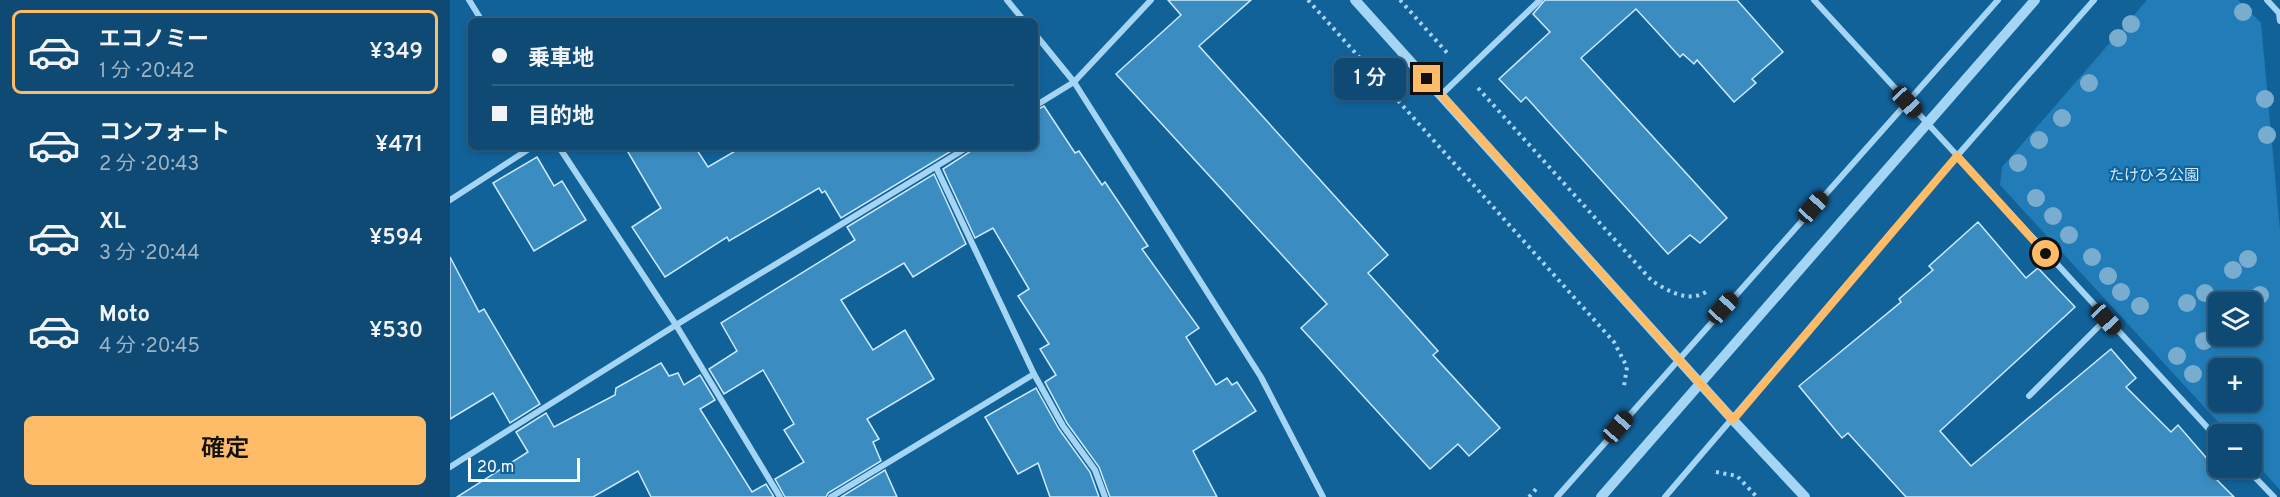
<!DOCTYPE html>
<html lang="ja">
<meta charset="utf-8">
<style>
:root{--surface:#0e4a74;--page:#175179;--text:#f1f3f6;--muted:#9bb3c5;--line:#2e6286;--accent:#ffbc68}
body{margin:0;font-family:Overpass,"Noto Sans JP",sans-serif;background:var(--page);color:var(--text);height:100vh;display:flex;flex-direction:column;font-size:22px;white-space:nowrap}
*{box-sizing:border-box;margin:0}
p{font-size:20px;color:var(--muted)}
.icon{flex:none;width:33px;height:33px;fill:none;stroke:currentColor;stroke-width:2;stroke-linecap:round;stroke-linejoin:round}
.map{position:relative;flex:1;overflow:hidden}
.drawer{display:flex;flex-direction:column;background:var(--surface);width:450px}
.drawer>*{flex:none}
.hud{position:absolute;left:18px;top:18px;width:570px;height:132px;border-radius:9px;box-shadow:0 3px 9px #0003,0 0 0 2px var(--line);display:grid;align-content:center;height:132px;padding:0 24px;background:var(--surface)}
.fabs{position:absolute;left:1758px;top:292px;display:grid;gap:12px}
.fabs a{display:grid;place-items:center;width:54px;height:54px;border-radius:9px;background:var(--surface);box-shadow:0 3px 9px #0003,0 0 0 2px var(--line);font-size:30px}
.scale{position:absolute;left:18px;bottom:15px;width:112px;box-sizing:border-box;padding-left:6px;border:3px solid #fff;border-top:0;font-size:16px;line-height:21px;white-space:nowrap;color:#fff;-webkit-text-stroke:4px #12629a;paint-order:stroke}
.end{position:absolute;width:27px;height:27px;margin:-14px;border:8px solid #ffbc68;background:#111;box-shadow:0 0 0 3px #111}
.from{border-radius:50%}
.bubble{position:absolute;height:42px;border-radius:9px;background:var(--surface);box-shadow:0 3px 9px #0003,0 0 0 2px var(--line);font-size:20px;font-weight:600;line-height:42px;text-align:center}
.car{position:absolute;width:18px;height:36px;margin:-18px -9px;border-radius:8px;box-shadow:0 0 4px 2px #0007;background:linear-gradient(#222 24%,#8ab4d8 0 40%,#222 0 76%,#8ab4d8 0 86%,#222 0)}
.hud b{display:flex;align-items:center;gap:21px;height:57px;font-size:22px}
.hud b+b{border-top:2px solid var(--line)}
.hud i{width:15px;height:15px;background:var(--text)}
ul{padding:10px 0 0;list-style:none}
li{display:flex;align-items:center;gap:18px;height:84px;margin:0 12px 9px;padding:0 12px;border:3px solid transparent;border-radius:9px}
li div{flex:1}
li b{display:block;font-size:22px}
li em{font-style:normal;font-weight:600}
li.active{border-color:var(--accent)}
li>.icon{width:54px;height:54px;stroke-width:1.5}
.button{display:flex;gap:12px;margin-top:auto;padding:12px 24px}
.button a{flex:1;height:69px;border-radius:9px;background:var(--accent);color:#111;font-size:24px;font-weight:600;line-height:69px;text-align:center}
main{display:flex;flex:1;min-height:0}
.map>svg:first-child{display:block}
.green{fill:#217cb7;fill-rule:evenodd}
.building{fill:#3b8cc1;stroke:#cdebfd;stroke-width:1.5}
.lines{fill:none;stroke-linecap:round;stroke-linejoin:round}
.path{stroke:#a5d5f4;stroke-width:4;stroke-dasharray:3 4.5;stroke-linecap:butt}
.minor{stroke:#a5d5f4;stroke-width:6}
.tertiary{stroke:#a5d5f4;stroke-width:10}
.tertiary-bridge{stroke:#a5d5f4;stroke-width:10}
.tree{fill:#79add0}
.route{stroke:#ffbc68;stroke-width:8}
.labels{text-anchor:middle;stroke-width:4.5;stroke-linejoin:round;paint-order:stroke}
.park-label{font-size:15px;fill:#cdebfd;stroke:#12629a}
</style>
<main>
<section class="drawer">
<ul>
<li class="active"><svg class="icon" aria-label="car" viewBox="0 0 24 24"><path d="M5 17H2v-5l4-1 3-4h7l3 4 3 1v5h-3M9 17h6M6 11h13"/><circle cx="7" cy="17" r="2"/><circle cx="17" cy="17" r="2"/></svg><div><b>エコノミー</b><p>1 分 · 20:42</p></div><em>¥349</em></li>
<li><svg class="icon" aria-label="car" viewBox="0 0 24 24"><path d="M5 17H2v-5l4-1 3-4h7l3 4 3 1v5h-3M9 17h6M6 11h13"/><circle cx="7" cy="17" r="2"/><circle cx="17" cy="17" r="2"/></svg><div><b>コンフォート</b><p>2 分 · 20:43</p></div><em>¥471</em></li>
<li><svg class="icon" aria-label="car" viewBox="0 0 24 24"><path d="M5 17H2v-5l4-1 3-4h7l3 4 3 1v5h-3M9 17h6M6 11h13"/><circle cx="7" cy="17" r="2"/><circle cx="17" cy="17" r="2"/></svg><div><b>XL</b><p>3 分 · 20:44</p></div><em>¥594</em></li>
<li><svg class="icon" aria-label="car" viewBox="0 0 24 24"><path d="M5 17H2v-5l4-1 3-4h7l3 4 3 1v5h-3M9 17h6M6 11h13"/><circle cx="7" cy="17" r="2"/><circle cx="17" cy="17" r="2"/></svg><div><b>Moto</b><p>4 分 · 20:45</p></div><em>¥530</em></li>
</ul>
<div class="button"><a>確定</a></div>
</section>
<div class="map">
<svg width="1830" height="497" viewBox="0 0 1830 497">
<rect width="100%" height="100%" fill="#12629a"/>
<path class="green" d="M 1697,0 L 1788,0 L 1811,23 L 1830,231 L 1830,490 L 1802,459 L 1802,435 L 1780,435 L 1550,185 L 1552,167 ZM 1768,303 L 1802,303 L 1802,336 L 1768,336 ZM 1768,369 L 1802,369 L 1802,402 L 1768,402 Z"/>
<g class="building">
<polygon points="718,0 801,0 749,46 938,255 918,273 988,351 983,355 1050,428 1019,456 1008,444 980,469 851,328 877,304 666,74 731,15"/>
<polygon points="1095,0 1287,0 1333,52 1302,79 1306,83 1284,102 1247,60 1244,64 1233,54 1230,57 1186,9 1131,58 1277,218 1250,243 1240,235 1218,254 1076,97 1071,102 1049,79 1100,32 1083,14"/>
<polygon points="594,106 625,153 629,151 652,185 655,182 698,246 692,249 749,328 736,337 766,385 777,378 782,385 787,382 806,411 743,451 767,497 660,497 649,467 617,423 595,382 606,375 590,349 599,344 568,296 579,289 543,228 525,238 493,169 521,151 523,147 585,147 585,111"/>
<polygon points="175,147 245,147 258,167 292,147 508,147 391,218 375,191 372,193 369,188 279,241 277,237 215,277 182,227 211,208"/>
<polygon points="87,157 104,186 112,181 136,220 84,251 43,183"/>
<polygon points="484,174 516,244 463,277 454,263 391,300 423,350 455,330 484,379 417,419 429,439 423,442 431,461 378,493 376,497 335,497 325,479 354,462 334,430 344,424 313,370 274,394 259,369 287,351 271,323 405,240 397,227"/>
<polygon points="1528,222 1576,278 1588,268 1625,307 1490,431 1521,466 1661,349 1686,378 1676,387 1721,432 1728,425 1766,469 1761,474 1784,497 1456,497 1398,433 1392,438 1349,386 1451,302 1449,299 1483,270 1479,266"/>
<polygon points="0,257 29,312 34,309 90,404 60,423 43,393 0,419"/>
<polygon points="211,363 219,376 228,373 234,385 250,375 265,400 250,409 302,492 316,484 324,497 201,497 188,471 143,497 7,497 78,452 66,432 96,413 104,427 165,395 166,388"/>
<polygon points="586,388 609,429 640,472 649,497 600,497 588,463 568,474 535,417"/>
<polygon points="435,470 447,497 391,497"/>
</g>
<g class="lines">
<g class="path">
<polyline points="858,0 1164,342 1177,367 1174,386"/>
<polyline points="950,0 999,55"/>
<path d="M 1028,88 L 1202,281 C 1219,291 1237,303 1256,292"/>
<polyline points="1266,472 1287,476 1307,497"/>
<polyline points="1079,497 1086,489"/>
</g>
<g class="minor">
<polyline points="19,0 32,21"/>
<polyline points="557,0 574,21"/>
<polyline points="1364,0 1768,439"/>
<polyline points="1817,0 1829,13 1830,21"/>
<polyline points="585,34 624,82 811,377 873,497"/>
<polyline points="991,95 1090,0"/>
<polyline points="585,106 624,82 701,0"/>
<polyline points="109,147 226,325 330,497"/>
<polyline points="486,167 584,374 613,426 645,470 655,497"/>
<polyline points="0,200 82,147"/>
<polyline points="1579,396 1656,319"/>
<polyline points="0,467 226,325 518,147"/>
<polyline points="1796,468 1824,497"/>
<polyline points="381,497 584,374"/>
<polyline points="1107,497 1548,0"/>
<polyline points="1215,497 1507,156 1644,0"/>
</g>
<polyline class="tertiary" points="905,0 1283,420 1355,497"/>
<polyline class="tertiary-bridge" points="1151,497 1585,0"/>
</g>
<g class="tree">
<circle cx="1793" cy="12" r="9"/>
<circle cx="1681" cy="24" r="9"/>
<circle cx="1668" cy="38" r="9"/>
<circle cx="1639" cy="83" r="9"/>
<circle cx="1815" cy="99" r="9"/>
<circle cx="1612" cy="118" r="9"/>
<circle cx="1817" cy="135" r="9"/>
<circle cx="1589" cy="140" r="9"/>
<circle cx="1568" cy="163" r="9"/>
<circle cx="1586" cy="198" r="9"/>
<circle cx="1603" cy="216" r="9"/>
<circle cx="1619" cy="235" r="9"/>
<circle cx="1642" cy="257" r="9"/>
<circle cx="1798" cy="259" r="9"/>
<circle cx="1783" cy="270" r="9"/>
<circle cx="1658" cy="276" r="9"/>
<circle cx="1671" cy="292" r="9"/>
<circle cx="1755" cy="293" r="9"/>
<circle cx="1810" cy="295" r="9"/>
<circle cx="1737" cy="303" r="9"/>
<circle cx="1690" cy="306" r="9"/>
<circle cx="1754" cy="341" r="9"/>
<circle cx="1727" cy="356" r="9"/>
<circle cx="1743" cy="374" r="9"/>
</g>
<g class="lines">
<polyline class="route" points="977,79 1283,420 1507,156 1596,254"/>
</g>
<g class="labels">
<g class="park-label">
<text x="1704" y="180">たけひろ公園</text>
</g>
</g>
</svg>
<div class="fabs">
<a><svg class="icon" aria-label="layers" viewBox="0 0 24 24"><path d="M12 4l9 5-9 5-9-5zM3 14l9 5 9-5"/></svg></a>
<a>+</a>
<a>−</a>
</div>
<div class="scale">20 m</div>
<i class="end from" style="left:1596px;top:254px"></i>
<i class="end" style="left:977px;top:79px"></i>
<div class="bubble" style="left:884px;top:58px;width:72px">1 分</div>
<i class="car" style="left:1457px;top:102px;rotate:137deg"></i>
<i class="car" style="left:1363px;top:207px;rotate:42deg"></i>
<i class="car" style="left:1273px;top:308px;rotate:42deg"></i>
<i class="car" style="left:1656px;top:319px;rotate:137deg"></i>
<i class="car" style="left:1168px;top:427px;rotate:41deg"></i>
<div class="hud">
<b><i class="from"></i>乗車地</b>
<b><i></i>目的地</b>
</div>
</div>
</main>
